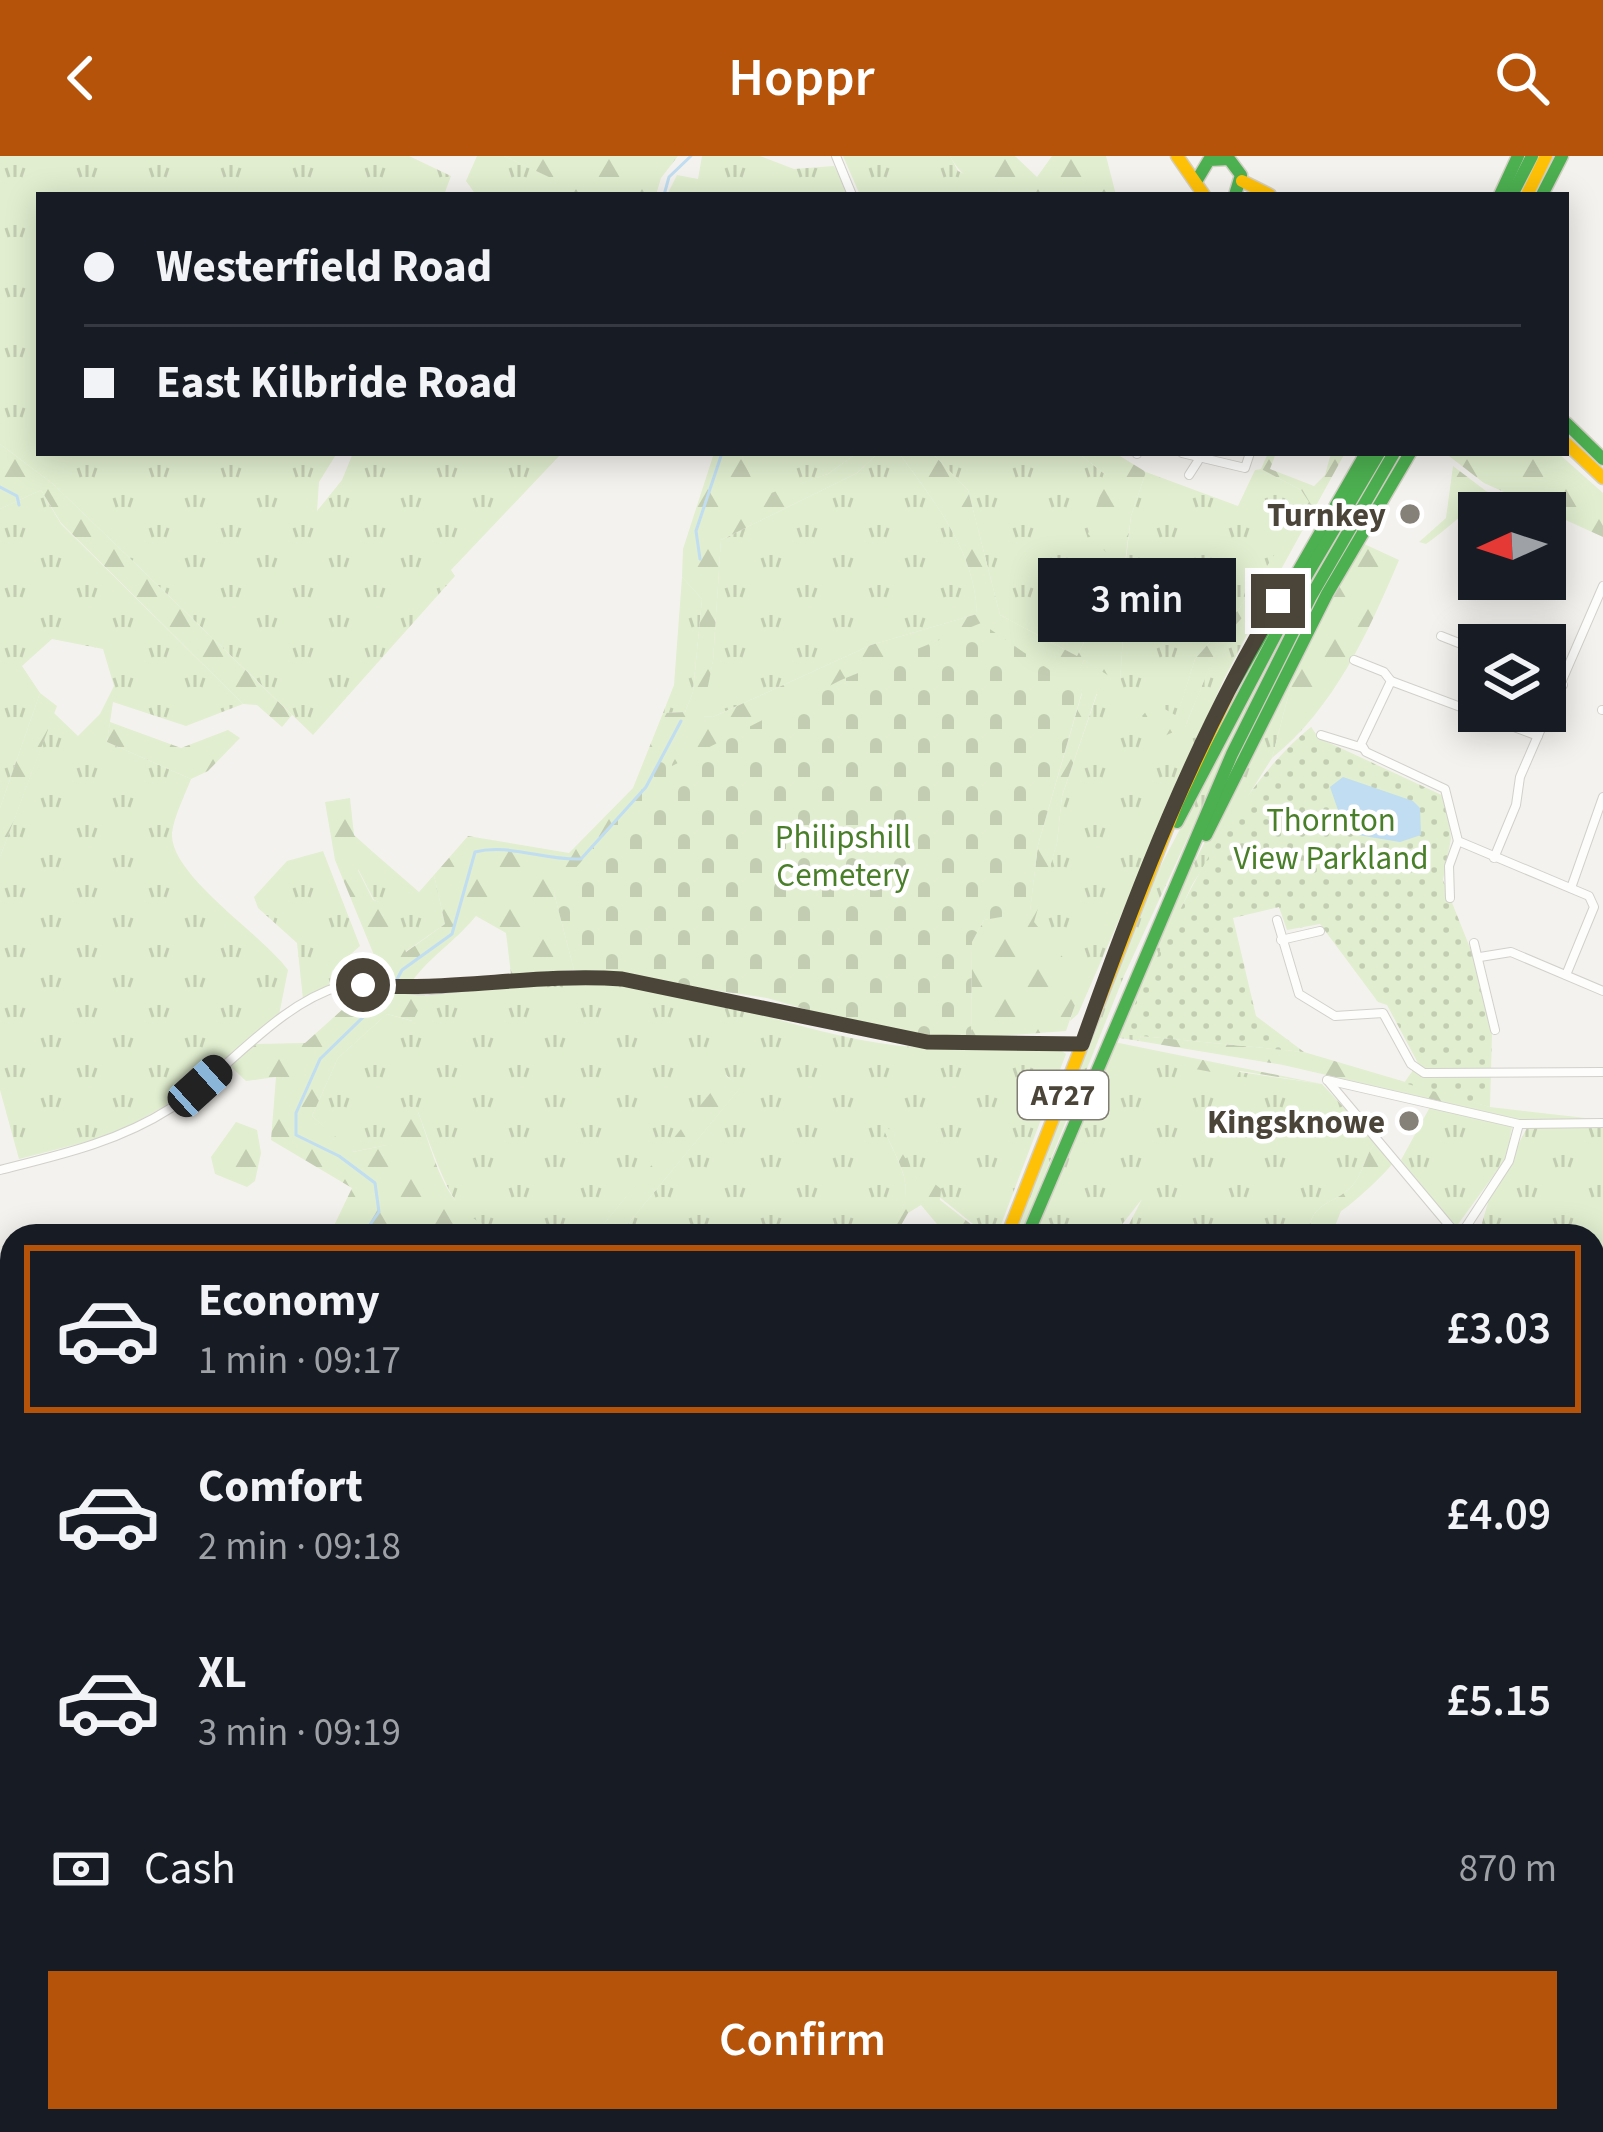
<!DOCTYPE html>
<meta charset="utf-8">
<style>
:root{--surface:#171b24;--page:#20242c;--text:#f1f3f6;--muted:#9ea1a6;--line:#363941;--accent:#b45309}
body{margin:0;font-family:"Source Sans 3",sans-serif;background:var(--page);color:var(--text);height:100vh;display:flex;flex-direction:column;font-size:45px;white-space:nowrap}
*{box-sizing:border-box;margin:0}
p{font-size:39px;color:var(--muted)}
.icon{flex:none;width:66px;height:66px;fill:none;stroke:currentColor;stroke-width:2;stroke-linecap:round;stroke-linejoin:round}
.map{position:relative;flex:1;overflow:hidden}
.side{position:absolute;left:0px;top:1068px;width:1605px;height:909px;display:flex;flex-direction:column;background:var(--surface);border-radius:36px 36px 0 0;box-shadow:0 6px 30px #0003}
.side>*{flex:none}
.guide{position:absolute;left:36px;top:36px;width:1533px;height:264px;border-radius:0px;box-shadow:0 6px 30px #0003;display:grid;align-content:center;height:264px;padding:0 48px;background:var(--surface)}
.needle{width:78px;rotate:267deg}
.tools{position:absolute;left:1458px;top:336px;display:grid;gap:24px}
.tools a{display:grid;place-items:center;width:108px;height:108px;border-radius:0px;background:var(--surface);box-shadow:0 6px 30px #0003;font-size:60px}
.end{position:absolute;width:54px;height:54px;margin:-27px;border:15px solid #4b4439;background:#fff;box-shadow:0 0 0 6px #fff}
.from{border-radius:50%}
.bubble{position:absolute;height:84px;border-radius:0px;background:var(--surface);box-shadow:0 6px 30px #0003;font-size:39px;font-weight:600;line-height:84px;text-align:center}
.car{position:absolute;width:36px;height:72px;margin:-36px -18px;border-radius:15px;box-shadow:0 0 9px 3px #0007;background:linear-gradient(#222 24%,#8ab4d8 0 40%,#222 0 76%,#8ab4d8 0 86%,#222 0)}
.guide b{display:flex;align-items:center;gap:42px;height:114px;font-size:45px}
.guide b+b{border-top:3px solid var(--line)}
.guide i{width:30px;height:30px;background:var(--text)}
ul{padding:21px 0 0;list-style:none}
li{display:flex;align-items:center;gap:36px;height:168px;margin:0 24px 18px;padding:0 24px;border:6px solid transparent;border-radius:0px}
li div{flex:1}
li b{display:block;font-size:45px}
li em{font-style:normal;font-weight:600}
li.selected{border-color:var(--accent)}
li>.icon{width:108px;height:108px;stroke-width:1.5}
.pay{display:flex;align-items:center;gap:30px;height:132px;padding:0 48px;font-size:45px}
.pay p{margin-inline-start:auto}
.cta{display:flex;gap:24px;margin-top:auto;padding:24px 48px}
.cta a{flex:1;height:138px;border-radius:0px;background:var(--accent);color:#fff;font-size:48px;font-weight:600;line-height:138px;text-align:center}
header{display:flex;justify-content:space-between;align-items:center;height:156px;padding:0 48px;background:var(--accent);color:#fff;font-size:54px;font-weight:600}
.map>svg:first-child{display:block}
.grass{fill:url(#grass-tufts)}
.forest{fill:url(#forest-firs)}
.cemetery{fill:url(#cemetery-stones)}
.park{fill:url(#park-dots)}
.water{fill:#c0ddf1}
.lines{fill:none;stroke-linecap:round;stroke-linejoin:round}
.stream{stroke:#c0ddf1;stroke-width:3}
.street-casing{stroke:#d2d0cb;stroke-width:10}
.fast-casing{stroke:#d3cfc5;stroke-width:15}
.slow-casing{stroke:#d3cfc5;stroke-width:15}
.jam-casing{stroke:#d3cfc5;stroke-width:15}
.street{stroke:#fdfdfc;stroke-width:8}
.fast{stroke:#4caf50;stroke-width:12}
.slow{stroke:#ffc107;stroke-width:12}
.jam{stroke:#c62828;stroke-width:12}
.route{stroke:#4b4439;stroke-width:15}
.poi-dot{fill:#868178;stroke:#fff;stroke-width:4.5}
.labels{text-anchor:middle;stroke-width:9;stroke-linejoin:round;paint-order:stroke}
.shield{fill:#fff;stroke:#817c74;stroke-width:3}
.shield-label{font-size:30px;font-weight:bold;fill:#4b4439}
.poi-label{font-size:33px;font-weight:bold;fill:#4b4439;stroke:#fff;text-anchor:end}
.park-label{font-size:33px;fill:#4a7f2a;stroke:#fff}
</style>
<header><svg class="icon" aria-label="back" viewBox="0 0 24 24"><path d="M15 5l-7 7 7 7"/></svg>Hoppr<svg class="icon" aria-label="search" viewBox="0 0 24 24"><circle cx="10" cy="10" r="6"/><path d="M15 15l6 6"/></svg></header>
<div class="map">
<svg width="1603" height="1976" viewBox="0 0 1603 1976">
<defs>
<pattern id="grass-tufts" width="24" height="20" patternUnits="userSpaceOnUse" patternTransform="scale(3)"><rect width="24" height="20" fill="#e1eecf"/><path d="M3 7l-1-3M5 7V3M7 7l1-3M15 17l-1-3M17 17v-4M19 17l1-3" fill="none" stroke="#c3cdb2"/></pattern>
<pattern id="forest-firs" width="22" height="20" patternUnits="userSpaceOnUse" patternTransform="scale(3)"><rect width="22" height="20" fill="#e1eecf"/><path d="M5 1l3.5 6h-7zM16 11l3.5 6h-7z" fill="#c3cdb2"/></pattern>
<pattern id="cemetery-stones" width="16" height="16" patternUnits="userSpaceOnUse" patternTransform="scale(3)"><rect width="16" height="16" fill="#e1eecf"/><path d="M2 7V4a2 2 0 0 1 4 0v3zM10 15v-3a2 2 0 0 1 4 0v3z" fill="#c3cdb2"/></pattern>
<pattern id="park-dots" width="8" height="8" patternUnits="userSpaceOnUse" patternTransform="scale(3)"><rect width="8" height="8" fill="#e1eecf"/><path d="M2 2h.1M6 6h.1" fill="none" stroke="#c3cdb2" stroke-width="1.8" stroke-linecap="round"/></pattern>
</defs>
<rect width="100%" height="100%" fill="#f4f2ee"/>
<g class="grass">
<polygon points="0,0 409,0 451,20 444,39 39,39 39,297 337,297 319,326 317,355 342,324 353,297 562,297 451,414 455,420 313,579 53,328 0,288"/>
<polygon points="477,0 504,0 552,22 552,39 476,39 466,25"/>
<polygon points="702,0 760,0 794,13 834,10 850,39 667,39 677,19 698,23"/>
<polygon points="843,0 950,0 958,15 999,34 997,39 860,39"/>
<polygon points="741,297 857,297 828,318 758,342"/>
<path d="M 878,297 L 899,297 C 935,347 975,395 977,458 L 871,489 L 713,561 L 701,560 L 713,505 L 721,384 L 857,317 Z"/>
<polygon points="932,297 1078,297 1106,319 1125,412 1131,360 1146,316 1238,350 1255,314 1261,313 1301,334 1310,346 1239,453 1195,503 1177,561 1185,571 1220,485 1273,428 1223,525 1078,858 1070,865 1082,826 1033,766 1057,687 1062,640 1097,538 1076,521 1084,504 1120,526 1125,449 1109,436 1077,500 1000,459 968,334"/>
<path d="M 41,334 L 61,368 L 243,548 L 186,570 L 113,546 L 107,586 L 191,623 C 185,639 174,660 172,677 C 169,719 262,778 288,814 L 279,859 L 170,947 L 113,979 L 19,1003 L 0,934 L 0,701 L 54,557 L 78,580 L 100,558 L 114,530 L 103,493 L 52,483 L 22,510 L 40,537 L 0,652 L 0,353 Z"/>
<polygon points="682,421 702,443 693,536 685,556 663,557 674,529"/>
<polygon points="1276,490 1124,820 1020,1080 1013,1080 1138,753"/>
<polygon points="1298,502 1272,602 1192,729 1126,869 1139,885 1114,881 1142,810"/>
<polygon points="323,695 360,790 332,815 329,829 303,843 297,787 258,752 254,741 287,705"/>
<polygon points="373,696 419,736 434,719 445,768 405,796 387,749 374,744 358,713"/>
<path d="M 560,823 C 681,819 795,882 913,891 C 945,894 1049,881 1066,898 L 999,1074 L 993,1071 L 988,1080 L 917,1023 L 884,974 C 906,1022 917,1033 889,1080 L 618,1080 L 740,932 L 726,919 L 594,1080 C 462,1080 463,1079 418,956 L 387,989 L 352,996 L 312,960 L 338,902 L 387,858 L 412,865 L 424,840 Z"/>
<path d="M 1109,897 L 1322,928 L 1376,986 C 1365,998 1364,1017 1352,1030 C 1332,1051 1313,1042 1307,1080 L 1123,1080 L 1142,1043 L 1113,1080 L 1033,1080 Z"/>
<polygon points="1430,951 1512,971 1507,1001 1456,1071 1401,1004"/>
<polygon points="1527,972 1603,972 1603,1155 1593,1133 1593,1080 1466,1080 1480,1074 1489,1043"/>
<polygon points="12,1678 12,1965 377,1965 383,1976 0,1976 0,1682"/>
<polygon points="480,1965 648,1965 644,1976 464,1976 466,1966"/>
</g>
<g class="forest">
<polygon points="504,0 678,0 661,22 656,39 552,39 551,22"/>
<path d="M 950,0 L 1015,0 L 1037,21 L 1052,0 L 1106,0 L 1116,39 C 1066,39 977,54 950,0 Z"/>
<polygon points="0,288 53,328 292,559 282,571 257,549 243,548 61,367 41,334 0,353"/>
<path d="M 714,297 L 741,297 L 759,341 L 828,318 L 857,297 L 878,297 L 857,317 L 721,384 L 713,505 L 702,560 L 713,561 L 871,489 L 977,458 C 975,395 935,347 899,297 L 932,297 L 968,334 L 1000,459 L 1077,500 L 1110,435 L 1125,449 L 1120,527 L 1084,504 L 1077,520 L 1097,537 L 1062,640 L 1057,687 L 1034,766 L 1083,826 L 1066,875 L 971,882 L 972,786 L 984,764 L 1030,755 L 1038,689 L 1082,537 L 554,737 L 574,814 L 511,818 L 506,777 L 476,760 C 454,787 427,802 408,831 L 427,835 L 413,865 L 387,858 L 338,902 L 312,960 L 353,996 L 387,989 L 385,973 L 408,949 L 418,956 C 440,1016 444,1059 510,1080 L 329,1080 L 352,1032 L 271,984 L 276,921 L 246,925 L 230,910 L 253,888 L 305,887 L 353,844 L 361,812 L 374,799 L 335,704 L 325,646 L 350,642 L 354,679 L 373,696 L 358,714 L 373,744 L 387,748 L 406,796 L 445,768 L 434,719 L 468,680 L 569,697 L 633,632 L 663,557 L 685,556 L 693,536 L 702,443 L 682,421 L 683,393 Z"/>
<polygon points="1078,297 1115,297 1146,316 1131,360 1124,414 1088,378 1106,319"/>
<polygon points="1268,297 1276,297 1270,313 1314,330 1325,319 1331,297 1345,297 1273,428 1220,486 1185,571 1162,581 1142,560 1154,547 1177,560 1195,503 1239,453 1309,346 1301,334 1261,313"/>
<polygon points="1445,297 1558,297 1603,337 1603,381 1484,327"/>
<path d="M 1453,310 L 1486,335 L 1533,357 L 1520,357 L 1491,341 C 1463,354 1451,371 1426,388 L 1419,386 L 1446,362 Z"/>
<path d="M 1362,387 L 1399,404 C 1368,477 1334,552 1272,602 L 1298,502 Z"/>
<polygon points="40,537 57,550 0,701 0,652"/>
<polygon points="110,566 181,592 228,574 240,582 208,615 191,623 107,586"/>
<polygon points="1141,880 1304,896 1490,951 1603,964 1526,965 1283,909 1139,885"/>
<polygon points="1114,886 1322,928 1240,915 1220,946 1211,935 1222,918 1109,897"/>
<polygon points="725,919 741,931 618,1080 594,1080"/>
<polygon points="236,966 257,974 261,997 255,1025 247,1031 215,1018 211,1001"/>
<path d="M 887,970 L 917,1023 L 929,1023 L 941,1033 L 940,1044 L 986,1080 L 947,1080 L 921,1049 L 908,1057 L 895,1080 L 889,1080 C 917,1033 906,1021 884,974 Z"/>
<path d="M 1376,986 L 1394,1005 C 1391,1013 1348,1052 1341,1055 L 1331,1080 L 1307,1080 C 1313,1042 1332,1051 1352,1030 C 1364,1017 1365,998 1376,986 Z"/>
<polygon points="1603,1369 1603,1625 1593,1614 1593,1386"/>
<polygon points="1094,1965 1268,1965 1256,1976 1107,1976"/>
</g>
<polygon class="cemetery" points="981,467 1082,536 1038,689 1030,756 984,764 972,786 971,882 886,877 767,842 574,814 554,737 646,631 675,575 672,610 841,524"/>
<path class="park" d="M 1311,571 L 1319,582 L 1446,641 L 1451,683 L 1443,724 L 1480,817 L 1492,879 L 1490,951 L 1404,927 L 1418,907 L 1387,849 L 1378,846 L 1320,768 L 1287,774 L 1279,751 L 1233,762 L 1256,860 L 1304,896 L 1141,880 L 1139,885 L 1125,870 C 1170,773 1228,638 1311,571 Z"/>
<polygon class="water" points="1343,621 1413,645 1420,652 1421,679 1400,686 1346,677 1330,631"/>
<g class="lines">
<g class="stream">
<polyline points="664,39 669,21 691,0"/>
<polyline points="0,331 17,340 19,349"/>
<polyline points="700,403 696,375 722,297"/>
<path d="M 395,827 L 402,814 L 452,778 L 475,696 C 508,687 546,705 581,703 L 646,631 L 681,565"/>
<polyline points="362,1080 379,1056 375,1027 339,1000 296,979 296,957 320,903 390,835"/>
<polyline points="454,1965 455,1976"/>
</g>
<defs>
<g id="street">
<polyline points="836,0 852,39"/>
<polyline points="1182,297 1245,312 1250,297"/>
<polyline points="1137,298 1137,297"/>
<polyline points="1189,319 1198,305"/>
<polyline points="1441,480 1479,495"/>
<polyline points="1354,504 1384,516 1391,525"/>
<polyline points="1545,522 1563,529"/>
<polyline points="1602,554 1603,554"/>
<polyline points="1321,579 1363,592"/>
<polyline points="1538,580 1391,525 1361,588 1366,596 1445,633 1458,685 1589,740 1594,751 1566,819"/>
<polyline points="1494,702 1516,649 1520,621 1603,430"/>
<polyline points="1571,732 1603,641"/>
<polyline points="1450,742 1449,710 1458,685"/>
<polyline points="1277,764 1299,838 1335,860 1383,857 1411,908 1424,917 1603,916"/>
<polyline points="1281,784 1320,775"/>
<polyline points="1474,787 1495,874"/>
<polyline points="1480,801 1511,796 1603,835"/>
<polyline points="1327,924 1519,968 1603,967"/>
<polyline points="1328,925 1458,1080"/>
<path d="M 0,1014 C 60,999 118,986 171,952 C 226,917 275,850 340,830 C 368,822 402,837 431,834 C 495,828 557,818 622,823 L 927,886 L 1082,888"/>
<polyline points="1460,1080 1509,1005 1519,968"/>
<polyline points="1593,1622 1603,1632"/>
<polyline points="1593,1908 1603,1886"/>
<polyline points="1593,1916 1603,1942"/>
<polyline points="1522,1965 1539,1976"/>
<polyline points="1388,1976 1408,1965"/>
</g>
<g id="fast">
<polyline points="1197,24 1209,4 1229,3 1241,19 1235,39"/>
<polyline points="1500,39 1518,0"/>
<polyline points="1512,39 1532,0"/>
<polyline points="1542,39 1562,0"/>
<polyline points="1566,267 1603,303"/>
<polyline points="1230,534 1366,297"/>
<polyline points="1177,666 1307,419 1379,297"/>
<polyline points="1206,679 1327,438 1410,297"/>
<polyline points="1027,1080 1232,598 1310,442 1394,297"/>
<polyline points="0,1321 12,1322"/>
</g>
<g id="slow">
<polyline points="1177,0 1204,39"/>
<polyline points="1242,25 1270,39"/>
<polyline points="1527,39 1546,0"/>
<polyline points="1566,287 1603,322"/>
<polyline points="1007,1080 1177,647 1230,534"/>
<polyline points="1029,1965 1040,1976"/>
<polyline points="655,1976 659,1965"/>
</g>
<polyline id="jam" points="0,1647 12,1645"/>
</defs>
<use href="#street" class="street-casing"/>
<use href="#fast" class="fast-casing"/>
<use href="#slow" class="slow-casing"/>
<use href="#jam" class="jam-casing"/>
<use href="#street" class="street"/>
<use href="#fast" class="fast"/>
<use href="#slow" class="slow"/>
<use href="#jam" class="jam"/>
</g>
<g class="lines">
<path class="route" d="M 363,829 C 450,836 535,817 622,823 L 927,886 L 1082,888 C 1135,738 1195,582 1278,445"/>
</g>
<g class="poi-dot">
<circle cx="1410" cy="358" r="12"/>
<circle cx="1409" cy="965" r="12"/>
</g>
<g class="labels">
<rect class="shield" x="1018" y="915" width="90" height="48" rx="9"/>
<g class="shield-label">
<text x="1063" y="949">A727</text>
</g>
<g class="poi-label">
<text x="1386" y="370">Turnkey</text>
<text x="1385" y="977">Kingsknowe</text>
</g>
<g class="park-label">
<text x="1331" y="675">Thornton<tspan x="1331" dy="38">View Parkland</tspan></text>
<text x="843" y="692">Philipshill<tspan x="843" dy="38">Cemetery</tspan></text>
</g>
</g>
</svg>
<div class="tools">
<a><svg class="needle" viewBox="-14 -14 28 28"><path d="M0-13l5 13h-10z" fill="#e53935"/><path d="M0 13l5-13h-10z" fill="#9ea1a6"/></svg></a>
<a><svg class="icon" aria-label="layers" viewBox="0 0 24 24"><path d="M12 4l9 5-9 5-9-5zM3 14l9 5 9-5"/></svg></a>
</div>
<i class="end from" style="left:363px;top:829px"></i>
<i class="end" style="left:1278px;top:445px"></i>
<div class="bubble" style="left:1038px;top:402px;width:198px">3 min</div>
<i class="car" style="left:200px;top:930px;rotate:48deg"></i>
<div class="guide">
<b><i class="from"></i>Westerfield Road</b>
<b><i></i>East Kilbride Road</b>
</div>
<section class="side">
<ul>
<li class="selected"><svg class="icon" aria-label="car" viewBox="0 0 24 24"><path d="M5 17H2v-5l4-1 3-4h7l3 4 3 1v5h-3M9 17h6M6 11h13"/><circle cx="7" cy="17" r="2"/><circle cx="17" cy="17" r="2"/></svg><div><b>Economy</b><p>1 min · 09:17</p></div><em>£3.03</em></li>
<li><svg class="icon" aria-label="car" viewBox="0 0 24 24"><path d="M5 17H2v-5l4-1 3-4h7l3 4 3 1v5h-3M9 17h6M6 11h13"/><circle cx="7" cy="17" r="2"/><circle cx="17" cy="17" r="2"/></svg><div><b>Comfort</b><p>2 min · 09:18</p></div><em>£4.09</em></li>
<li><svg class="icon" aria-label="car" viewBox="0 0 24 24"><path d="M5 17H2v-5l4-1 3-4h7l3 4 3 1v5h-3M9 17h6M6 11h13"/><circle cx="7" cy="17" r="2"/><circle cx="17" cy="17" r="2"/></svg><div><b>XL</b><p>3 min · 09:19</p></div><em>£5.15</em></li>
</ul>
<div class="pay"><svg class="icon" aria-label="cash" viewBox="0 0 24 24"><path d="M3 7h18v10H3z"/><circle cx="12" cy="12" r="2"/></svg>Cash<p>870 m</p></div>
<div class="cta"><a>Confirm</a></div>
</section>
</div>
